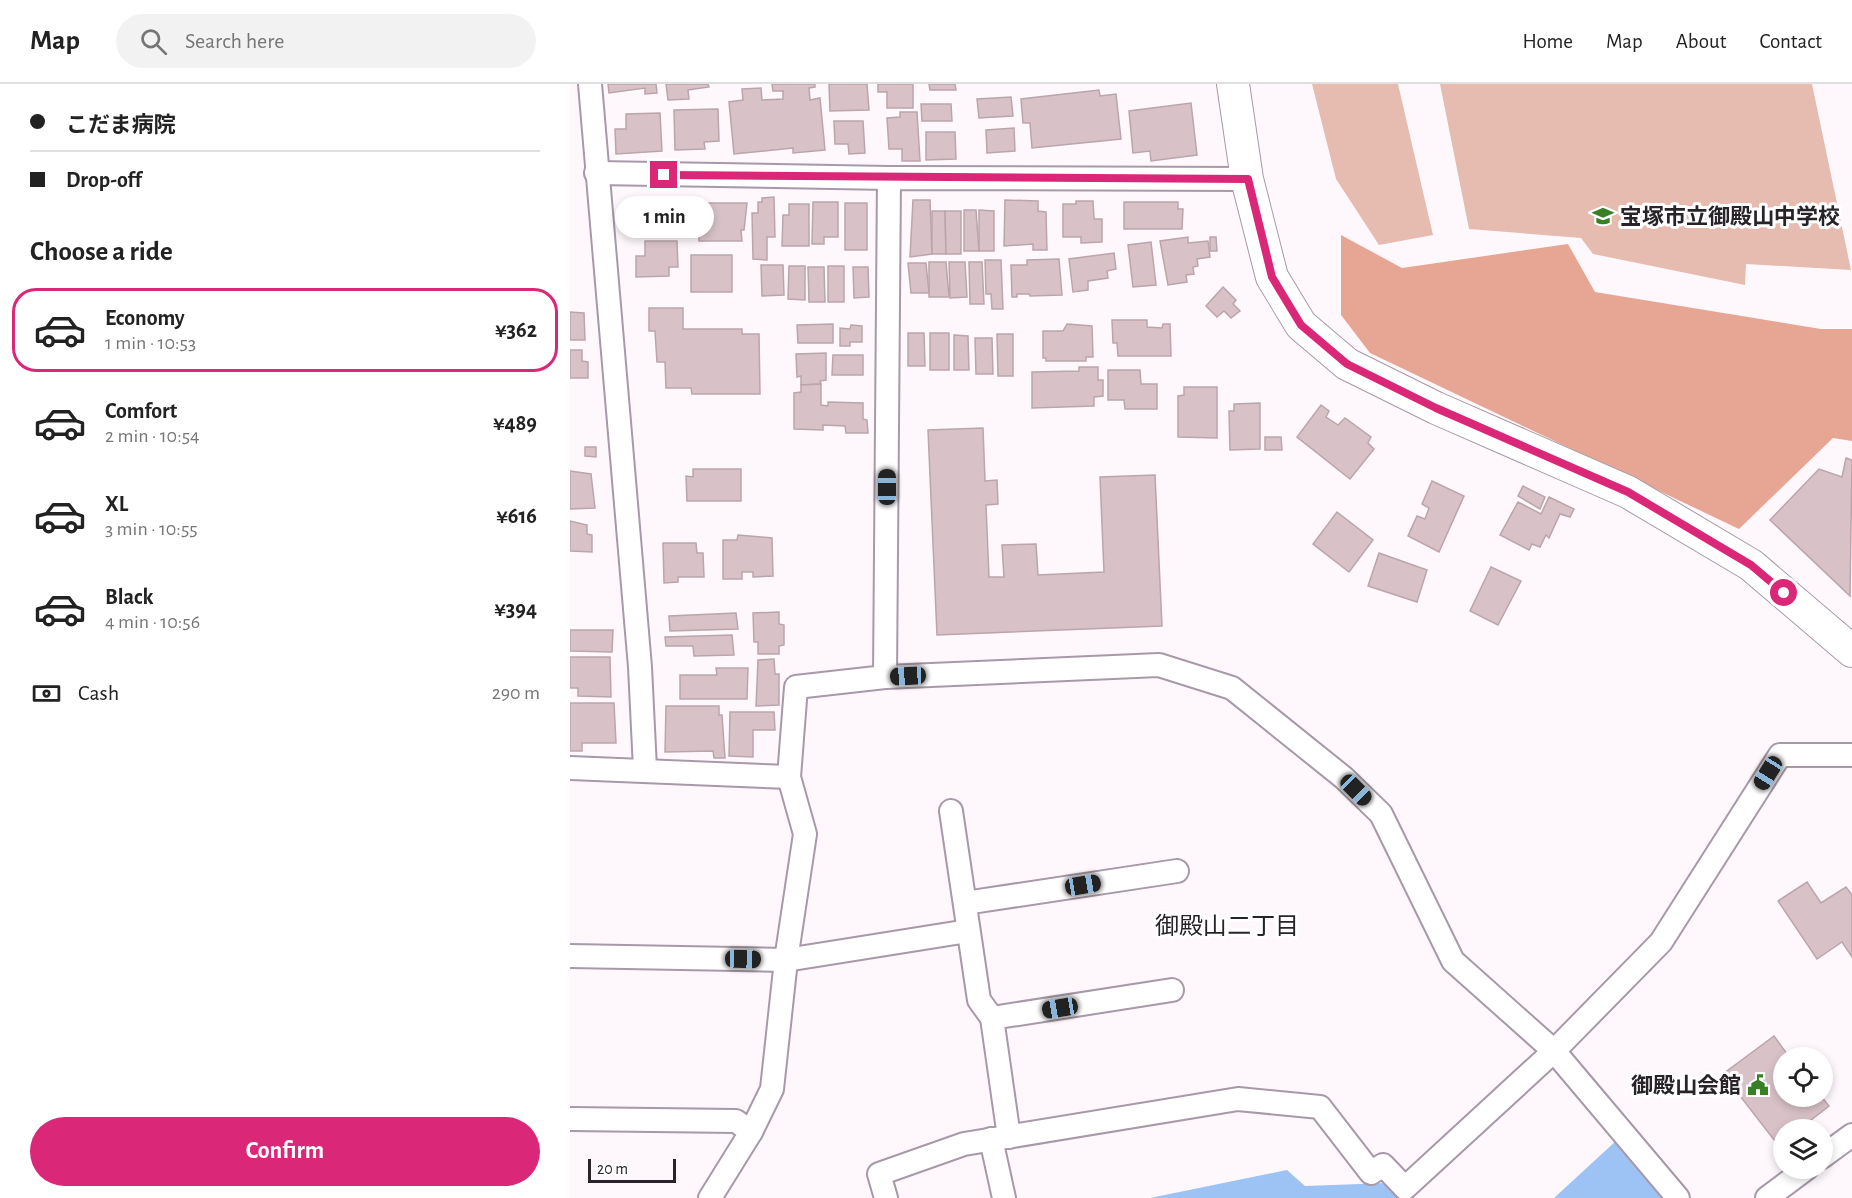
<!DOCTYPE html>
<meta charset="utf-8">
<style>
:root{--surface:#fff;--page:#f2f2f2;--text:#222;--muted:#767676;--line:#e0e0e0;--accent:#db2777}
body{margin:0;font-family:"Alegreya Sans","Noto Sans JP",sans-serif;background:var(--page);color:var(--text);height:100vh;display:flex;flex-direction:column;font-size:22px;white-space:nowrap}
*{box-sizing:border-box;margin:0}
p{font-size:20px;color:var(--muted)}
.icon{flex:none;width:33px;height:33px;fill:none;stroke:currentColor;stroke-width:2;stroke-linecap:round;stroke-linejoin:round}
.map{position:relative;flex:1;overflow:hidden}
.drawer{display:flex;flex-direction:column;background:var(--surface);width:570px}
.drawer>*{flex:none}
.banner{display:grid;align-content:center;height:132px;padding:0 30px;background:var(--surface)}
.fabs{position:absolute;left:1203px;top:963px;display:grid;gap:12px}
.fabs a{display:grid;place-items:center;width:60px;height:60px;border-radius:50%;background:var(--surface);box-shadow:0 3px 9px #0003;font-size:30px}
.scale{position:absolute;left:18px;bottom:15px;width:88px;box-sizing:border-box;padding-left:6px;border:3px solid #282328;border-top:0;font-size:16px;line-height:21px;white-space:nowrap;color:#282328;-webkit-text-stroke:4px #fff;paint-order:stroke}
.end{position:absolute;width:27px;height:27px;margin:-14px;border:8px solid #db2777;background:#fff;box-shadow:0 0 0 3px #fff}
.from{border-radius:50%}
.bubble{position:absolute;height:42px;border-radius:21px;background:var(--surface);box-shadow:0 3px 9px #0003;font-size:20px;font-weight:600;line-height:42px;text-align:center}
.car{position:absolute;width:18px;height:36px;margin:-18px -9px;border-radius:8px;box-shadow:0 0 4px 2px #0007;background:linear-gradient(#222 24%,#8ab4d8 0 40%,#222 0 76%,#8ab4d8 0 86%,#222 0)}
.banner b{display:flex;align-items:center;gap:21px;height:57px;font-size:22px}
.banner b+b{border-top:2px solid var(--line)}
.banner i{width:15px;height:15px;background:var(--text)}
ul{padding:0;list-style:none}
li{display:flex;align-items:center;gap:18px;height:84px;margin:0 12px 9px;padding:0 18px;border:3px solid transparent;border-radius:24px}
li div{flex:1}
li b{display:block;font-size:22px}
li em{font-style:normal;font-weight:600}
li.current{border-color:var(--accent)}
li>.icon{width:54px;height:54px;stroke-width:1.5}
h2{padding:0 30px;font-size:27px;line-height:72px}
.pay{display:flex;align-items:center;gap:15px;height:66px;padding:0 30px;font-size:22px}
.pay p{margin-inline-start:auto}
.button{display:flex;gap:12px;margin-top:auto;padding:12px 30px}
.button a{flex:1;height:69px;border-radius:36px;background:var(--accent);color:#fff;font-size:24px;font-weight:600;line-height:69px;text-align:center}
header{display:flex;align-items:center;gap:36px;box-sizing:border-box;height:84px;padding:0 30px;background:var(--surface);border-bottom:2px solid var(--line)}
header strong{font-size:28px}
nav{display:flex;gap:33px;margin-inline-start:auto;font-size:21px}
.search{width:420px;height:54px;background:var(--page);display:flex;align-items:center;gap:15px;box-sizing:border-box;padding:0 21px;border-radius:33px;color:var(--muted);font-size:22px}
main{display:flex;flex:1;min-height:0}
.map>svg:first-child{display:block}
.green{fill:#e6bcb1}
.forest{fill:#e7a694}
.water{fill:#9dc2f4}
.building{fill:#d8c2c8;stroke:#baa5ab;stroke-width:1.5}
.lines{fill:none;stroke-linecap:round;stroke-linejoin:round}
.street-casing{stroke:#a799a7;stroke-width:26}
.secondary-casing{stroke:#a799a7;stroke-width:34}
.street{stroke:#fff;stroke-width:22}
.secondary{stroke:#fff;stroke-width:32}
.route{stroke:#db2777;stroke-width:8}
.labels{text-anchor:middle;stroke-width:6;stroke-linejoin:round;paint-order:stroke}
.poi-label{font-size:22px;font-weight:bold;fill:#282328;stroke:#fff;text-anchor:start}
.neighbourhood-label{font-size:24px;fill:#282328;stroke:#fff}
</style>
<header>
<strong>Map</strong>
<div class="search"><svg class="icon" aria-label="search" viewBox="0 0 24 24"><circle cx="10" cy="10" r="6"/><path d="M15 15l6 6"/></svg>Search here</div>
<nav><a>Home</a><a>Map</a><a>About</a><a>Contact</a></nav>
</header>
<main>
<section class="drawer">
<div class="banner">
<b><i class="from"></i>こだま病院</b>
<b><i></i>Drop-off</b>
</div>
<h2>Choose a ride</h2>
<ul>
<li class="current"><svg class="icon" aria-label="car" viewBox="0 0 24 24"><path d="M5 17H2v-5l4-1 3-4h7l3 4 3 1v5h-3M9 17h6M6 11h13"/><circle cx="7" cy="17" r="2"/><circle cx="17" cy="17" r="2"/></svg><div><b>Economy</b><p>1 min · 10:53</p></div><em>¥362</em></li>
<li><svg class="icon" aria-label="car" viewBox="0 0 24 24"><path d="M5 17H2v-5l4-1 3-4h7l3 4 3 1v5h-3M9 17h6M6 11h13"/><circle cx="7" cy="17" r="2"/><circle cx="17" cy="17" r="2"/></svg><div><b>Comfort</b><p>2 min · 10:54</p></div><em>¥489</em></li>
<li><svg class="icon" aria-label="car" viewBox="0 0 24 24"><path d="M5 17H2v-5l4-1 3-4h7l3 4 3 1v5h-3M9 17h6M6 11h13"/><circle cx="7" cy="17" r="2"/><circle cx="17" cy="17" r="2"/></svg><div><b>XL</b><p>3 min · 10:55</p></div><em>¥616</em></li>
<li><svg class="icon" aria-label="car" viewBox="0 0 24 24"><path d="M5 17H2v-5l4-1 3-4h7l3 4 3 1v5h-3M9 17h6M6 11h13"/><circle cx="7" cy="17" r="2"/><circle cx="17" cy="17" r="2"/></svg><div><b>Black</b><p>4 min · 10:56</p></div><em>¥394</em></li>
</ul>
<div class="pay"><svg class="icon" aria-label="cash" viewBox="0 0 24 24"><path d="M3 7h18v10H3z"/><circle cx="12" cy="12" r="2"/></svg>Cash<p>290 m</p></div>
<div class="button"><a>Confirm</a></div>
</section>
<div class="map">
<svg width="1282" height="1114" viewBox="0 0 1282 1114">
<rect width="100%" height="100%" fill="#fef8fd"/>
<g class="green">
<polygon points="742,0 828,0 863,151 809,161 766,95"/>
<polygon points="870,0 1242,0 1281,186 1176,180 1175,201 1023,170 1011,154 899,145"/>
</g>
<polygon class="forest" points="771,151 832,184 998,160 1025,208 1251,245 1282,245 1282,357 1263,354 1169,445 800,269 771,231"/>
<g class="water">
<polygon points="1047,1056 1095,1114 984,1114"/>
<polygon points="717,1086 735,1102 817,1099 831,1114 580,1114"/>
</g>
<g class="building">
<polygon points="38,0 86,0 87,9 75,10 75,4 39,9"/>
<polygon points="96,0 138,0 139,3 118,6 119,15 98,16"/>
<polygon points="202,0 245,0 245,3 239,4 240,16 250,14 255,66 223,69 223,64 164,70 159,18 173,16 172,5 191,4 192,16 213,15 213,7 203,7"/>
<polygon points="259,0 297,0 299,26 260,27"/>
<polygon points="308,0 343,0 343,24 317,24 317,8 308,8"/>
<polygon points="359,0 385,0 386,6 360,6"/>
<polygon points="529,6 530,12 546,10 551,55 462,64 460,39 453,39 451,15"/>
<polygon points="441,13 443,32 409,34 407,15"/>
<polygon points="621,19 627,71 581,77 580,67 563,69 559,27"/>
<polygon points="351,20 381,20 382,37 352,37"/>
<polygon points="148,25 149,57 134,58 135,65 105,66 104,26"/>
<polygon points="330,28 347,28 350,77 332,77 332,65 319,65 317,34 330,33"/>
<polygon points="90,29 92,67 46,70 45,45 56,45 56,30"/>
<polygon points="264,37 293,37 295,69 279,70 278,60 265,60"/>
<polygon points="444,44 445,67 417,69 416,46"/>
<polygon points="356,48 385,48 386,75 356,76"/>
<polygon points="204,113 205,153 197,153 197,176 183,175 182,129 188,129 188,118 192,118 192,114"/>
<polygon points="56,116 109,116 110,144 56,144"/>
<polygon points="343,116 360,116 362,170 340,173"/>
<polygon points="435,116 468,117 468,127 476,128 477,166 463,166 463,160 434,162"/>
<polygon points="506,117 523,117 524,135 532,135 532,158 511,159 511,153 493,153 493,120 506,120"/>
<polygon points="243,118 268,118 268,153 254,153 254,160 242,160"/>
<polygon points="554,118 608,118 608,125 613,125 612,145 554,145"/>
<polygon points="128,119 177,119 174,146 171,146 172,157 129,157"/>
<rect x="275" y="119" width="22" height="47"/>
<polygon points="219,120 239,120 239,162 212,162 213,131 219,131"/>
<polygon points="394,126 406,126 409,167 394,167"/>
<polygon points="409,126 424,127 424,167 409,167"/>
<polygon points="362,127 375,127 376,170 362,170"/>
<polygon points="375,127 391,127 391,170 376,170"/>
<polygon points="618,153 618,159 638,157 640,173 627,175 628,182 623,183 624,190 616,191 617,198 598,201 590,157"/>
<polygon points="640,153 646,153 647,167 640,167"/>
<polygon points="75,157 107,157 108,183 99,183 99,192 66,193 66,172 75,172"/>
<polygon points="581,158 586,201 563,203 558,161"/>
<polygon points="544,169 546,185 537,187 538,194 518,197 518,206 503,208 499,175"/>
<rect x="121" y="171" width="41" height="37"/>
<polygon points="489,175 492,211 460,212 459,210 447,210 447,213 442,213 441,181 457,181 457,176"/>
<polygon points="415,176 431,176 433,225 422,225 421,210 416,210"/>
<polygon points="359,178 376,178 379,213 359,213"/>
<polygon points="379,178 395,178 397,213 380,214"/>
<polygon points="399,178 412,178 414,220 400,220"/>
<polygon points="338,179 356,179 359,209 341,209"/>
<polygon points="191,181 213,181 214,211 192,212"/>
<polygon points="219,182 235,182 235,216 218,215"/>
<rect x="258" y="182" width="16" height="36"/>
<polygon points="238,183 254,183 255,218 239,218"/>
<polygon points="283,183 298,183 299,213 284,214"/>
<polygon points="653,203 666,216 663,220 670,227 661,234 654,227 647,233 636,222"/>
<polygon points="79,224 113,224 113,245 172,245 172,250 189,250 190,310 122,310 121,304 96,304 95,278 87,278 85,247 79,247"/>
<polygon points="0,228 14,229 15,256 0,256"/>
<polygon points="542,236 577,236 577,243 592,244 593,240 600,240 601,272 548,272 547,259 543,259"/>
<polygon points="263,240 263,259 228,259 227,241"/>
<polygon points="497,240 522,242 523,273 516,273 516,277 476,277 476,274 473,274 473,247 493,247"/>
<polygon points="281,241 292,242 292,258 280,258 280,262 270,262 270,244 280,245"/>
<polygon points="338,249 354,249 355,282 338,282"/>
<rect x="360" y="249" width="19" height="37"/>
<polygon points="427,250 443,250 443,292 428,292"/>
<polygon points="384,251 398,252 399,286 384,286"/>
<polygon points="405,254 422,254 423,290 406,290"/>
<polygon points="0,266 12,266 12,277 18,278 18,294 0,294"/>
<polygon points="256,269 256,296 250,297 251,300 231,301 231,292 227,293 226,270"/>
<polygon points="263,271 293,271 293,291 262,291"/>
<polygon points="509,283 528,283 528,296 533,296 533,312 524,313 524,322 462,324 462,288 509,287"/>
<polygon points="538,286 570,286 571,300 587,300 587,325 555,325 554,316 538,316"/>
<polygon points="251,300 251,321 258,322 258,318 293,319 293,335 297,336 298,349 276,349 275,342 253,341 253,346 224,345 224,309 231,308 231,301"/>
<polygon points="614,303 647,303 647,354 608,353 608,312 614,311"/>
<polygon points="690,319 690,365 660,366 659,327 664,327 664,320"/>
<polygon points="751,321 759,327 756,333 768,341 775,334 801,353 798,359 804,365 780,395 727,353"/>
<polygon points="413,344 415,397 427,396 428,420 416,421 419,493 434,493 432,461 466,460 468,491 534,488 530,393 585,391 592,542 367,551 358,346"/>
<polygon points="695,353 711,353 712,366 695,366"/>
<polygon points="15,363 26,363 26,373 15,372"/>
<polygon points="1276,374 1282,376 1280,512 1200,436 1249,385 1272,393"/>
<polygon points="123,385 171,385 171,417 117,417 116,392 123,393"/>
<polygon points="0,387 21,390 25,424 0,425"/>
<polygon points="862,397 894,412 869,468 838,452 847,432 855,435 859,424 852,420"/>
<polygon points="953,402 975,413 970,425 948,412"/>
<polygon points="979,413 1004,425 1000,433 990,430 979,454 976,451 970,463 962,460 959,466 930,451 948,418 971,430"/>
<polygon points="767,428 803,456 779,488 743,460"/>
<polygon points="0,437 17,441 17,450 22,451 22,468 0,467"/>
<polygon points="168,451 202,454 203,492 183,493 183,488 172,488 172,495 153,495 153,456 167,456"/>
<polygon points="93,459 126,459 127,469 133,469 134,493 108,493 108,498 94,499"/>
<polygon points="809,469 857,486 847,518 798,502"/>
<polygon points="921,483 951,497 928,541 900,527"/>
<polygon points="209,528 209,540 214,541 214,561 209,562 209,570 188,570 188,558 184,558 183,529"/>
<polygon points="166,529 168,545 100,547 99,532"/>
<polygon points="0,546 43,546 42,568 0,567"/>
<polygon points="162,551 164,571 124,572 123,562 96,562 95,553"/>
<polygon points="0,573 40,573 41,613 8,612 8,604 0,604"/>
<polygon points="204,575 205,590 209,590 209,621 186,622 188,576"/>
<polygon points="146,584 178,584 177,615 110,615 110,591 147,591"/>
<polygon points="0,619 44,619 46,659 12,659 12,667 0,667"/>
<polygon points="96,622 149,622 149,631 152,631 155,674 144,674 143,667 95,668"/>
<polygon points="160,628 204,628 205,646 183,646 183,673 159,672"/>
<polygon points="1237,798 1251,819 1276,803 1282,811 1282,873 1272,858 1247,875 1208,817"/>
<polygon points="1204,952 1220,974 1214,974 1214,1012 1251,1012 1259,1022 1228,1046 1214,1046 1214,1057 1208,1061 1153,990"/>
</g>
<g class="lines">
<defs>
<g id="street">
<polyline points="20,0 70,583 75,685"/>
<polyline points="26,89 319,94"/>
<polyline points="315,593 319,94 677,95"/>
<polyline points="0,684 219,693"/>
<polyline points="381,727 409,916 422,934 439,1053"/>
<polyline points="395,819 607,787"/>
<polyline points="398,847 216,876 235,750 219,693 226,603 315,593 589,581 662,604 774,694 811,730 883,877 984,967 1108,1114"/>
<polyline points="0,872 216,876 202,1005 181,1048"/>
<polyline points="422,934 602,906"/>
<polyline points="0,1035 166,1037 181,1048 140,1114"/>
<polyline points="421,1055 434,1114"/>
<polyline points="1252,1073 1282,1051"/>
<polyline points="316,1114 309,1090 394,1060 668,1015 750,1023 801,1089 813,1081 835,1104 984,967 1091,858 1210,671 1282,671"/>
<polyline points="1197,1114 1237,1084"/>
</g>
<polyline id="secondary" points="663,0 677,95 702,193 731,241 777,280 866,324 1058,408 1181,481 1282,567"/>
</defs>
<use href="#street" class="street-casing"/>
<use href="#secondary" class="secondary-casing"/>
<use href="#street" class="street"/>
<use href="#secondary" class="secondary"/>
</g>
<g class="lines">
<polyline class="route" points="94,91 678,95 702,193 731,241 777,280 866,324 1058,408 1181,481 1214,509"/>
</g>
<defs>
<symbol id="school-bare" viewBox="-9 -9 18 18"><path d="M0-5L7-2L0 1L-7-2ZM-4 1L0 2.5L4 1V4Q0 6-4 4Z" fill="#388025" stroke="#fff" stroke-width="2.5" paint-order="stroke"/></symbol>
<symbol id="civic-bare" viewBox="-9 -9 18 18"><path d="M-.6-6.5H3V-4.5H.6V-3L4-1V1h2V6H-6V1h2V-1L-.6-3ZM-1.2 2.5V6h2.4V2.5Z" fill="#388025" stroke="#fff" stroke-width="2.5" paint-order="stroke"/></symbol>
</defs>
<g fill-rule="evenodd">
<use href="#school-bare" x="1018" y="117" width="30" height="30"/>
<use href="#civic-bare" x="1173" y="986" width="30" height="30"/>
</g>
<g class="labels">
<g class="poi-label">
<text x="1050" y="140">宝塚市立御殿山中学校</text>
<text x="1171" y="1009" text-anchor="end">御殿山会館</text>
</g>
<g class="neighbourhood-label">
<text x="657" y="850">御殿山二丁目</text>
</g>
</g>
</svg>
<div class="fabs">
<a><svg class="icon" aria-label="locate" viewBox="0 0 24 24"><circle cx="12" cy="12" r="6"/><path d="M12 2v4M12 18v4M2 12h4M18 12h4"/></svg></a>
<a><svg class="icon" aria-label="layers" viewBox="0 0 24 24"><path d="M12 4l9 5-9 5-9-5zM3 14l9 5 9-5"/></svg></a>
</div>
<div class="scale">20 m</div>
<i class="end from" style="left:1214px;top:509px"></i>
<i class="end" style="left:94px;top:91px"></i>
<div class="bubble" style="left:45px;top:112px;width:99px">1 min</div>
<i class="car" style="left:317px;top:403px;rotate:0deg"></i>
<i class="car" style="left:338px;top:592px;rotate:267deg"></i>
<i class="car" style="left:1198px;top:689px;rotate:212deg"></i>
<i class="car" style="left:786px;top:706px;rotate:135deg"></i>
<i class="car" style="left:513px;top:801px;rotate:81deg"></i>
<i class="car" style="left:173px;top:875px;rotate:91deg"></i>
<i class="car" style="left:490px;top:924px;rotate:261deg"></i>
</div>
</main>
